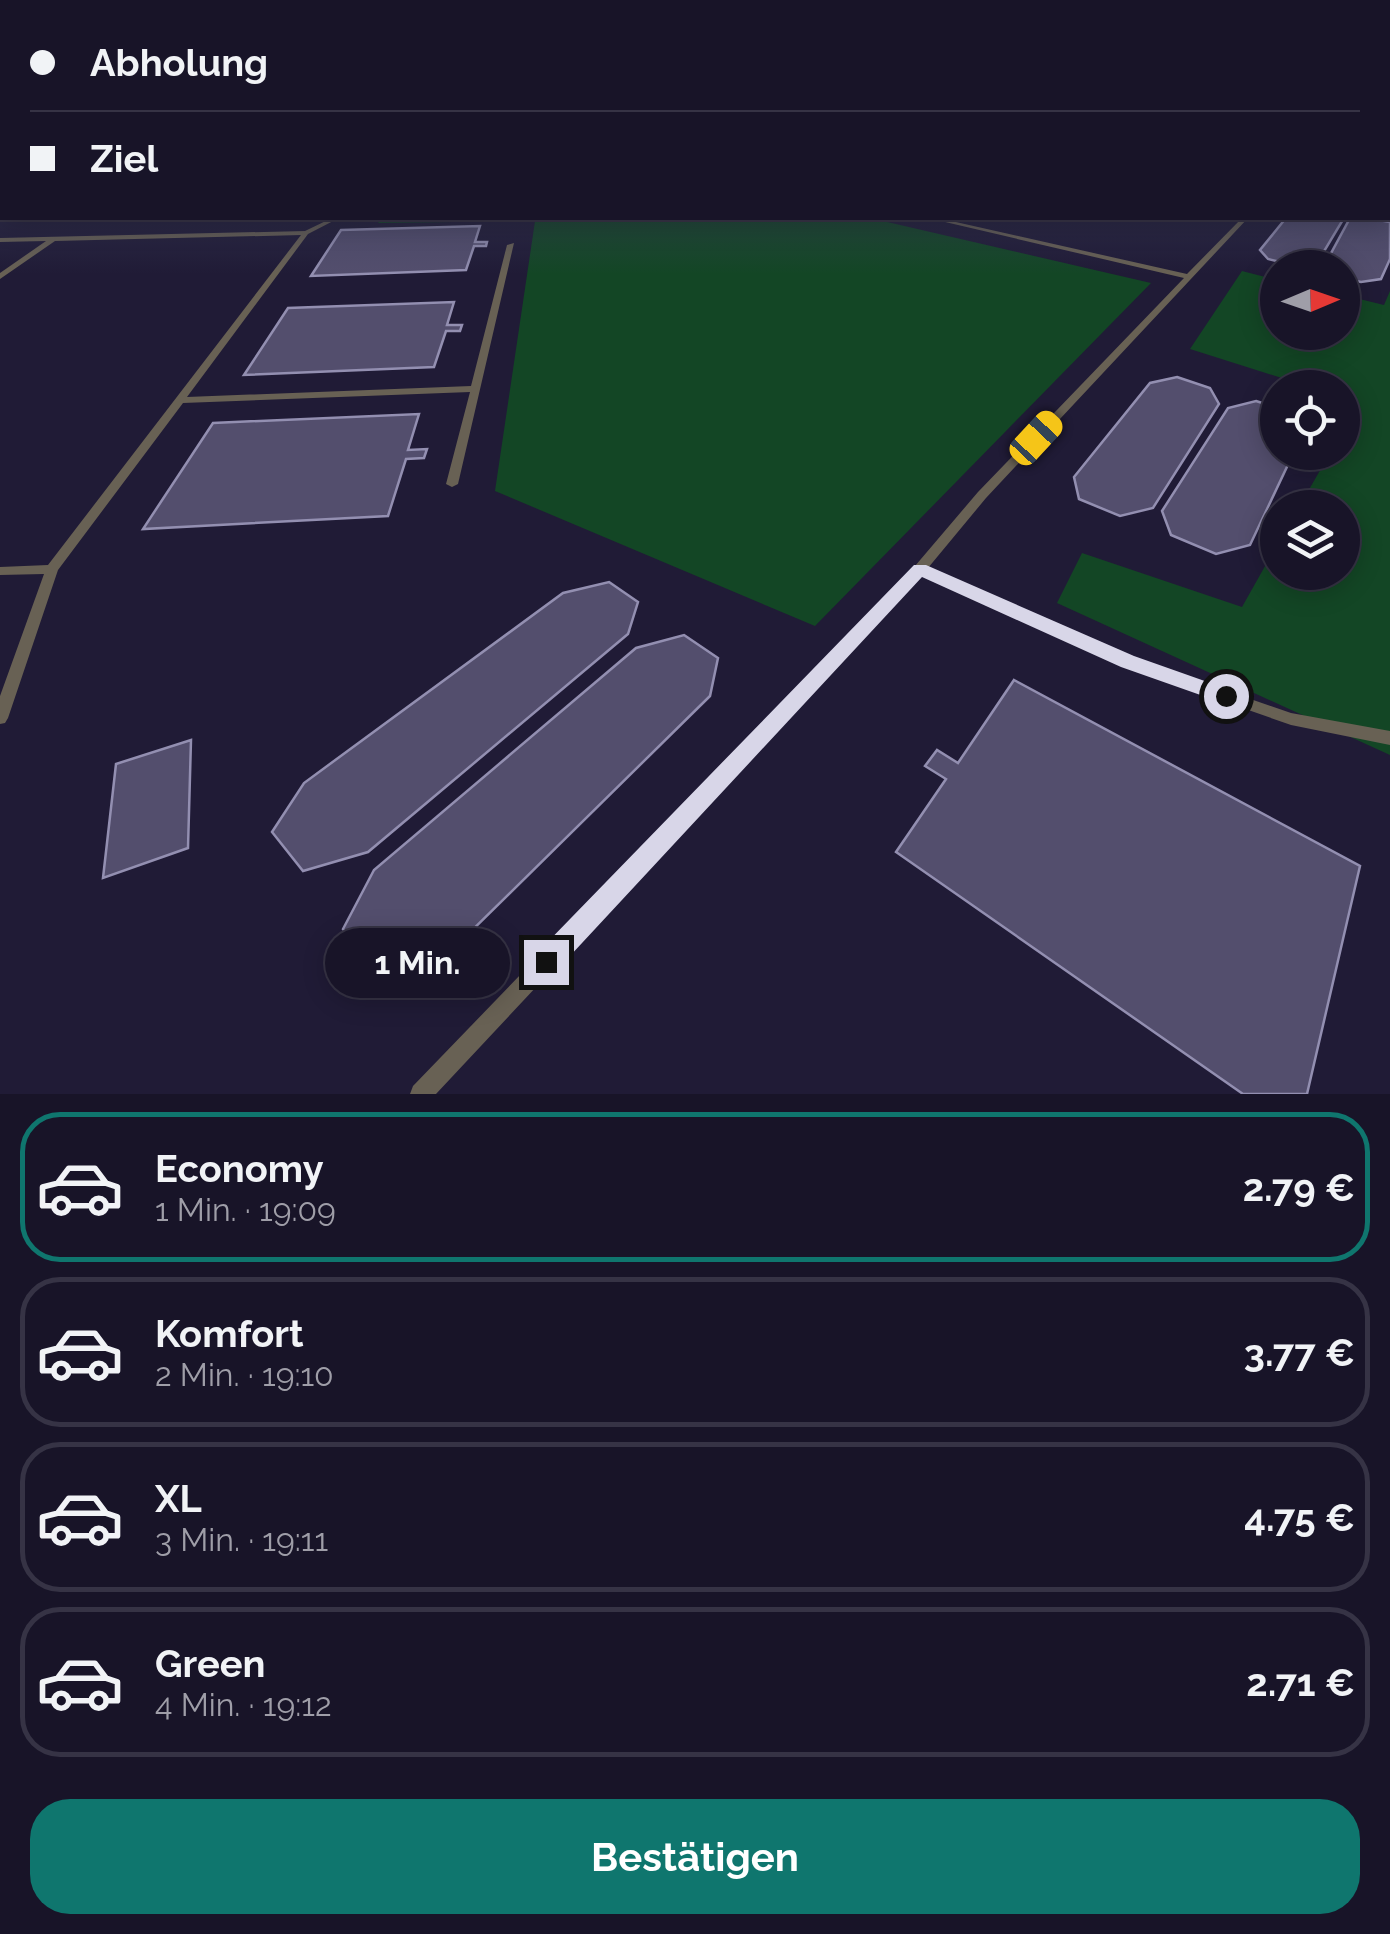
<!DOCTYPE html>
<html lang="de">
<meta charset="utf-8">
<style>
:root{--surface:#181428;--page:#252134;--text:#f1f3f6;--muted:#9f9ea8;--line:#363345;--accent:#0f766e}
body{margin:0;font-family:Raleway,sans-serif;background:var(--page);color:var(--text);height:100vh;display:flex;flex-direction:column;font-size:38px;white-space:nowrap}
*{box-sizing:border-box;margin:0}
p{font-size:32px;color:var(--muted)}
.icon{flex:none;width:55px;height:55px;fill:none;stroke:currentColor;stroke-width:2;stroke-linecap:round;stroke-linejoin:round}
.map{position:relative;height:1094px;overflow:hidden}
.drawer{display:flex;flex-direction:column;background:var(--surface);flex:1}
.drawer>*{flex:none}
.guide{position:absolute;left:0px;top:0px;width:1390px;height:220px;box-shadow:0 5px 25px #0003,0 0 0 2px var(--line);display:grid;align-content:center;height:220px;padding:0 30px;background:var(--surface)}
.needle{width:65px;rotate:88deg}
.controls{position:absolute;left:1260px;top:250px;display:grid;gap:20px}
.controls a{display:grid;place-items:center;width:100px;height:100px;border-radius:50%;background:var(--surface);box-shadow:0 5px 25px #0003,0 0 0 2px var(--line);font-size:50px}
.end{position:absolute;width:45px;height:45px;margin:-22px;border:12px solid #d8d6e8;background:#111;box-shadow:0 0 0 5px #111}
.from{border-radius:50%}
.bubble{position:absolute;height:70px;border-radius:35px;background:var(--surface);box-shadow:0 5px 25px #0003,0 0 0 2px var(--line);font-size:32px;font-weight:700;line-height:70px;text-align:center}
.car{position:absolute;width:30px;height:60px;margin:-30px -15px;border-radius:12px;box-shadow:0 0 8px 2px #0007;background:linear-gradient(#f5c518 24%,#345 0 40%,#f5c518 0 76%,#345 0 86%,#f5c518 0)}
.guide b{display:flex;align-items:center;gap:35px;height:95px;font-size:38px}
.guide b+b{border-top:2px solid var(--line)}
.guide i{width:25px;height:25px;background:var(--text)}
ul{padding:18px 0 0;list-style:none}
li{display:flex;align-items:center;gap:30px;height:150px;margin:0 20px 15px;padding:0 10px;border:5px solid var(--line);border-radius:40px}
li div{flex:1}
li b{display:block;font-size:38px}
li em{font-style:normal;font-weight:700}
li.selected{border-color:var(--accent)}
li>.icon{width:90px;height:90px;stroke-width:1.5}
.action{display:flex;gap:20px;margin-top:auto;padding:20px 30px}
.action a{flex:1;height:115px;border-radius:40px;background:var(--accent);color:#fff;font-size:40px;font-weight:700;line-height:115px;text-align:center}
.map>svg:first-child{display:block}
.green{fill:#134625}
.building{fill:#534e6d;stroke:#938fb1;stroke-width:2.5}
.lines{fill:none;stroke-linecap:round;stroke-linejoin:round}
.lane{fill:#686154;fill-rule:evenodd}
.route{fill:#d8d6e8}
</style>
<div class="map">
<svg width="1390" height="1094" viewBox="0 0 1390 1094">
<rect width="100%" height="100%" fill="#201b36"/>
<g class="green">
<polygon points="382,218 870,218 1151,283 815,626 495,491 535,221 378,223"/>
<polygon points="1242,271 1277,280 1278,332 1342,332 1343,295 1384,305 1390,291 1390,755 1057,603 1082,553 1242,607 1277,545 1278,572 1342,572 1342,508 1299,507 1330,453 1342,452 1343,431 1358,403 1343,398 1342,388 1310,387 1190,349"/>
</g>
<g class="building">
<polygon points="1286,218 1344,218 1317,263 1297,266 1268,259 1260,250"/>
<polygon points="1367,218 1390,222 1390,259 1381,279 1361,282 1342,278 1342,268 1323,268 1349,220"/>
<polygon points="480,226 475,242 487,242 486,246 474,246 466,270 311,276 341,230"/>
<polygon points="454,302 447,325 462,325 460,331 446,331 434,367 244,375 288,308"/>
<polygon points="1177,377 1210,388 1219,404 1153,508 1120,516 1079,499 1074,477 1150,383"/>
<polygon points="1256,401 1278,408 1278,452 1294,452 1250,545 1216,554 1171,535 1162,511 1228,408"/>
<polygon points="419,414 408,450 427,449 424,458 406,459 388,516 143,529 213,423"/>
<polygon points="609,582 638,602 628,634 368,852 303,871 272,832 304,783 563,593"/>
<polygon points="684,635 718,658 710,696 449,953 379,976 343,929 374,870 636,648"/>
<polygon points="1014,680 1360,866 1307,1094 1243,1094 896,852 946,779 925,766 937,750 958,763"/>
<polygon points="191,740 188,848 103,878 116,764"/>
</g>
<g class="lines">
<g class="lane">
<polygon points="0,124 2,125 2,127 0,128"/>
<polygon points="1390,124 1390,130 1388,130 1388,126"/>
<polygon points="1388,159 1390,160 1390,164 1388,163"/>
<rect x="0" y="186" width="2" height="4"/>
<polygon points="332,218 339,218 308,234 187,397 471,386 507,245 514,243 458,484 452,487 446,484 470,392 183,403 58,570 8,718 5,723 0,724 0,696 44,574 0,575 0,567 48,565 301,235 55,241 0,279 0,273 46,241 0,242 0,238 305,231"/>
<polygon points="928,218 938,218 1187,274 1242,218 1248,218 986,498 928,568 1132,658 1291,713 1390,731 1390,745 1291,725 1122,666 922,575 436,1094 410,1094 413,1086 915,566 978,492 1184,278"/>
</g>
</g>
<linearGradient id="sky" x2="0" y2="1"><stop stop-color="#120f1e"/><stop offset="0.44" stop-color="#3c3f5d"/><stop offset="1" stop-color="#3c3f5d" stop-opacity="0"/></linearGradient>
<rect width="1390" height="274" fill="url(#sky)"/>
<polygon class="route" points="914,565 926,565 1134,656 1233,691 1236,696 1226,704 1121,667 922,577 556,971 546,975 537,971 534,962 537,953"/>
</svg>
<div class="controls">
<a><svg class="needle" viewBox="-14 -14 28 28"><path d="M0-13l5 13h-10z" fill="#e53935"/><path d="M0 13l5-13h-10z" fill="#9f9ea8"/></svg></a>
<a><svg class="icon" aria-label="locate" viewBox="0 0 24 24"><circle cx="12" cy="12" r="6"/><path d="M12 2v4M12 18v4M2 12h4M18 12h4"/></svg></a>
<a><svg class="icon" aria-label="layers" viewBox="0 0 24 24"><path d="M12 4l9 5-9 5-9-5zM3 14l9 5 9-5"/></svg></a>
</div>
<i class="end from" style="left:1226px;top:696px"></i>
<i class="end" style="left:546px;top:962px"></i>
<div class="bubble" style="left:325px;top:928px;width:185px">1 Min.</div>
<i class="car" style="left:1036px;top:438px;rotate:43deg"></i>
<div class="guide">
<b><i class="from"></i>Abholung</b>
<b><i></i>Ziel</b>
</div>
</div>
<section class="drawer">
<ul>
<li class="selected"><svg class="icon" aria-label="car" viewBox="0 0 24 24"><path d="M5 17H2v-5l4-1 3-4h7l3 4 3 1v5h-3M9 17h6M6 11h13"/><circle cx="7" cy="17" r="2"/><circle cx="17" cy="17" r="2"/></svg><div><b>Economy</b><p>1 Min. · 19:09</p></div><em>2.79 €</em></li>
<li><svg class="icon" aria-label="car" viewBox="0 0 24 24"><path d="M5 17H2v-5l4-1 3-4h7l3 4 3 1v5h-3M9 17h6M6 11h13"/><circle cx="7" cy="17" r="2"/><circle cx="17" cy="17" r="2"/></svg><div><b>Komfort</b><p>2 Min. · 19:10</p></div><em>3.77 €</em></li>
<li><svg class="icon" aria-label="car" viewBox="0 0 24 24"><path d="M5 17H2v-5l4-1 3-4h7l3 4 3 1v5h-3M9 17h6M6 11h13"/><circle cx="7" cy="17" r="2"/><circle cx="17" cy="17" r="2"/></svg><div><b>XL</b><p>3 Min. · 19:11</p></div><em>4.75 €</em></li>
<li><svg class="icon" aria-label="car" viewBox="0 0 24 24"><path d="M5 17H2v-5l4-1 3-4h7l3 4 3 1v5h-3M9 17h6M6 11h13"/><circle cx="7" cy="17" r="2"/><circle cx="17" cy="17" r="2"/></svg><div><b>Green</b><p>4 Min. · 19:12</p></div><em>2.71 €</em></li>
</ul>
<div class="action"><a>Bestätigen</a></div>
</section>
